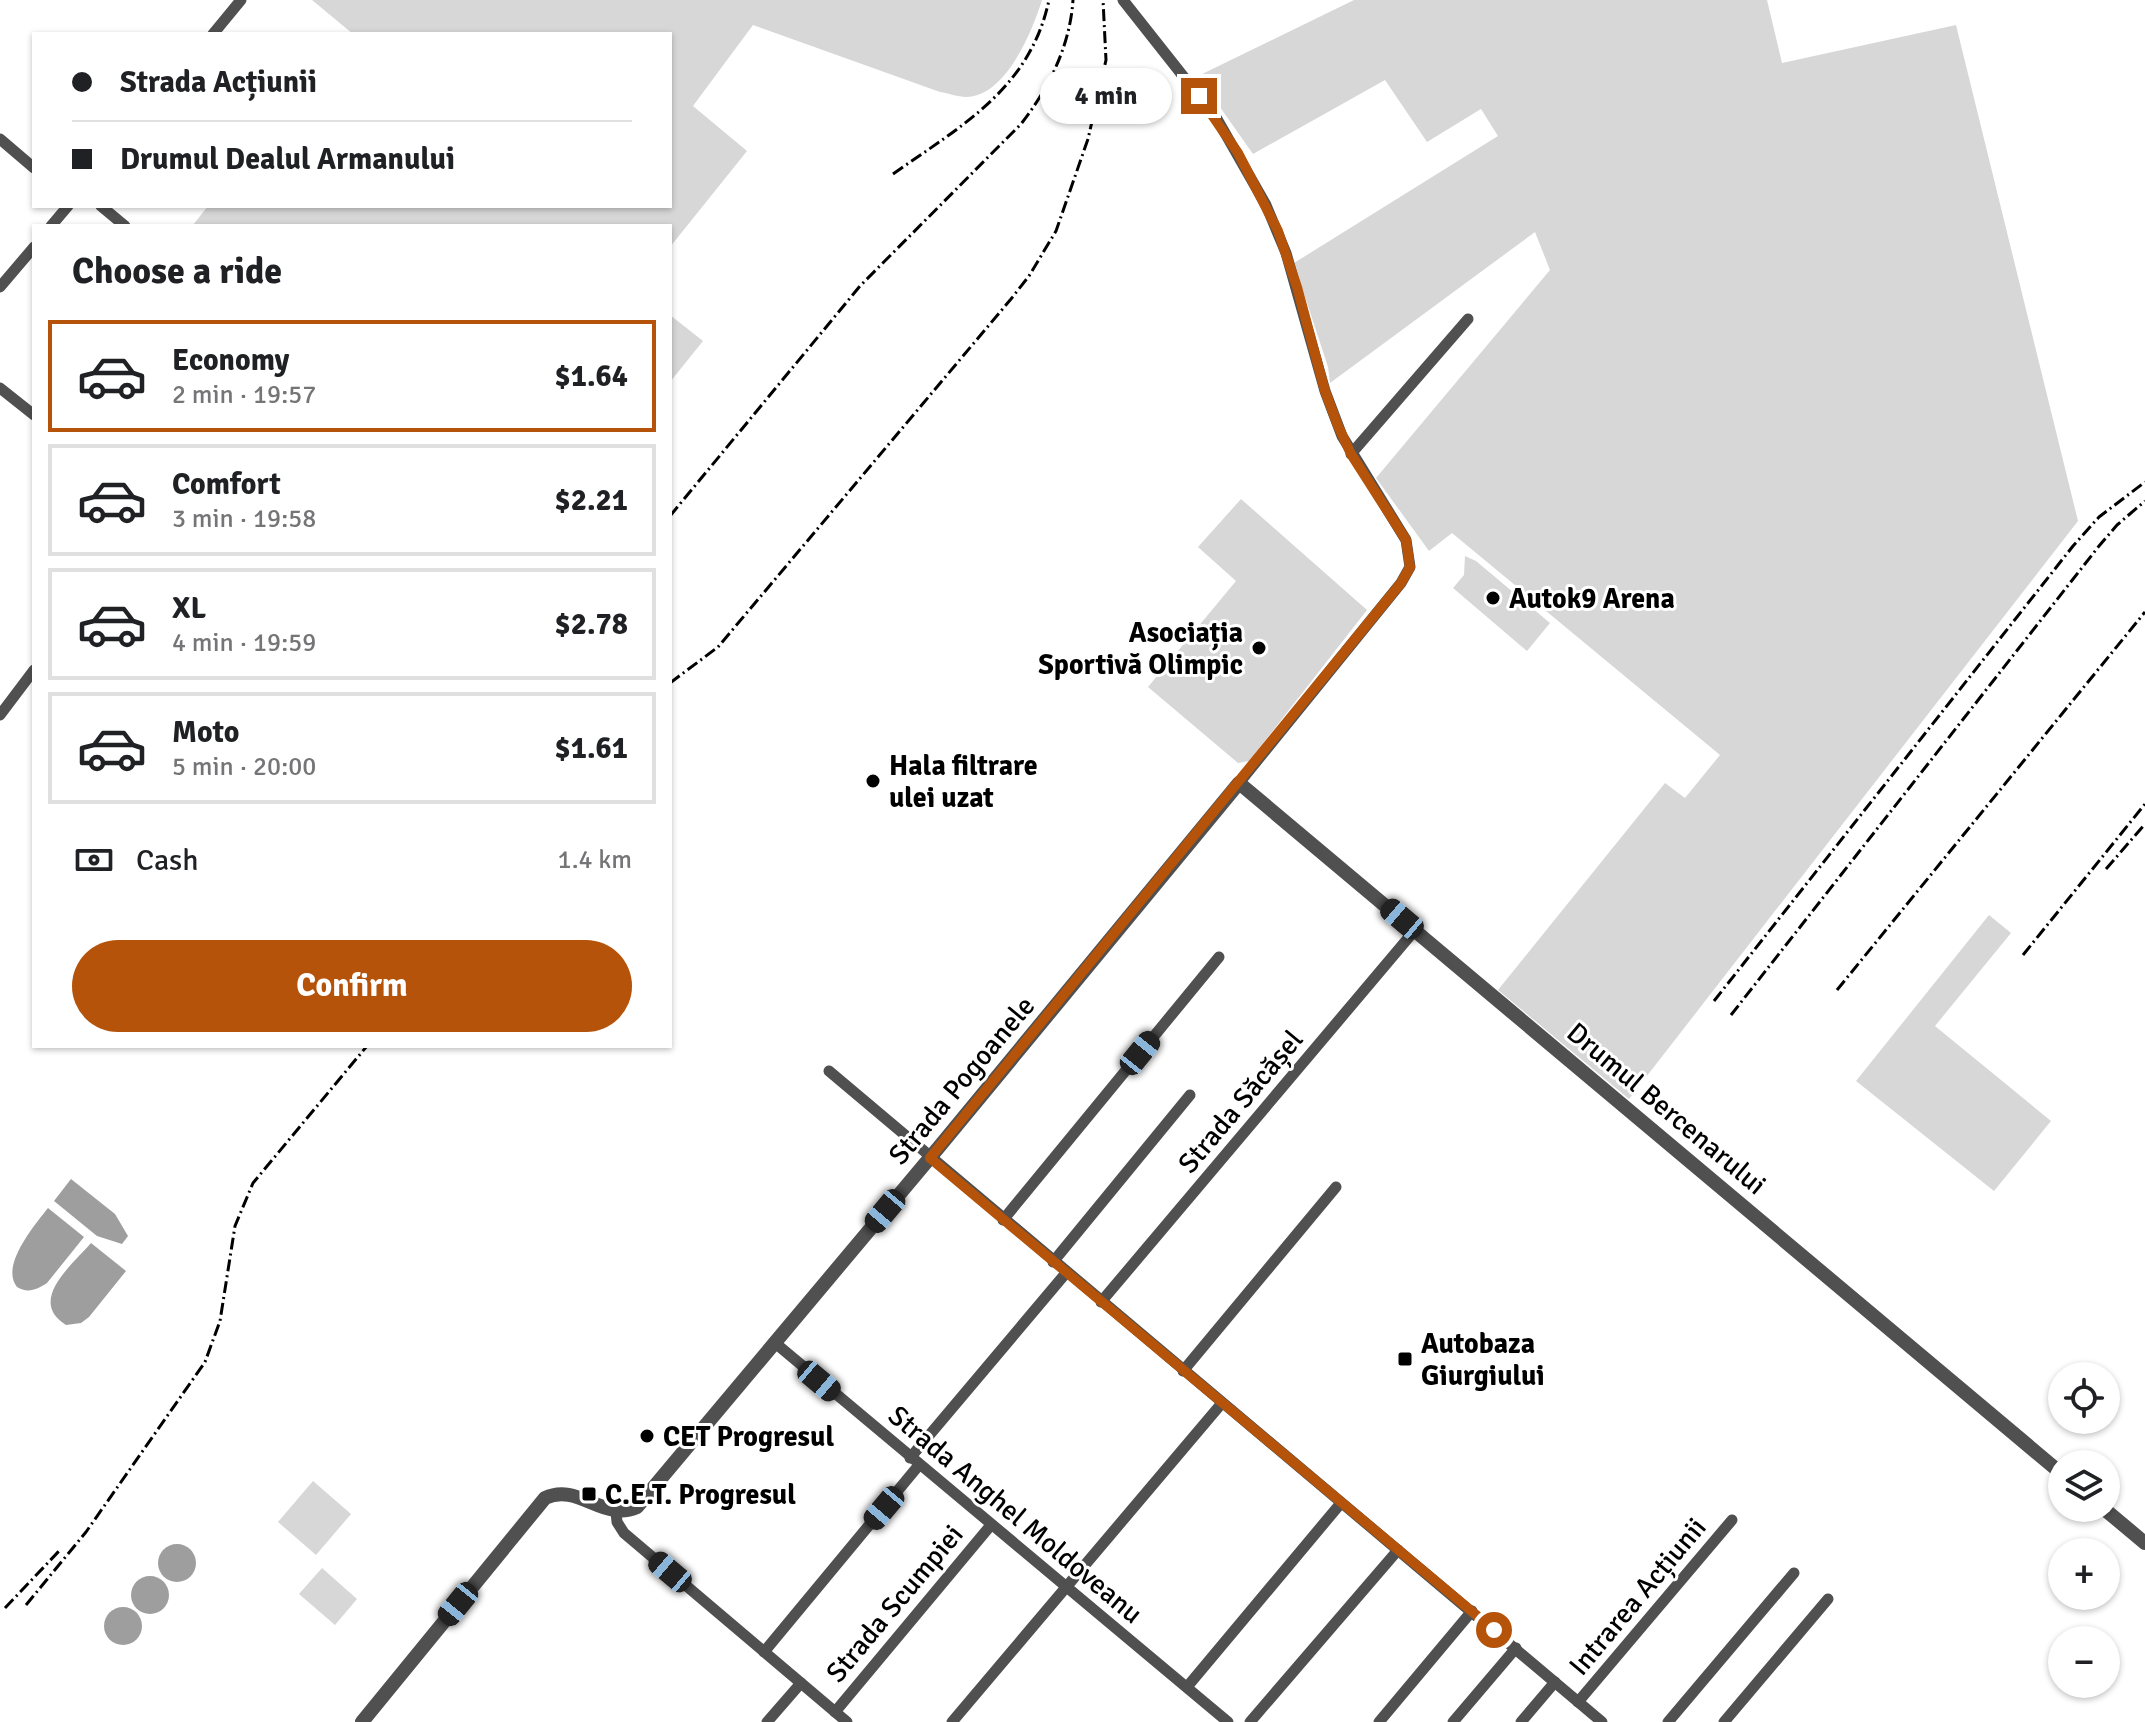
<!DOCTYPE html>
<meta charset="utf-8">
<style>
:root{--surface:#fff;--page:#f6f6f6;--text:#202124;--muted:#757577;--line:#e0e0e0;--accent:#b45309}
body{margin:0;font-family:Signika,sans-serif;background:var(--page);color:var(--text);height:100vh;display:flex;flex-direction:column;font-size:30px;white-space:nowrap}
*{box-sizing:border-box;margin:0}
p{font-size:26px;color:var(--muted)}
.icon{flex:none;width:44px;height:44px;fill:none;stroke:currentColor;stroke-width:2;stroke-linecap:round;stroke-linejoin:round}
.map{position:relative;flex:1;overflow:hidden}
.details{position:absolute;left:32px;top:224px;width:640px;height:824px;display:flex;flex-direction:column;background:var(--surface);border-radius:0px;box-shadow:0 2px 6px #0004}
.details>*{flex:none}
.guide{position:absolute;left:32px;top:32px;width:640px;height:176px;border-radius:0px;box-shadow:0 2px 6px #0004;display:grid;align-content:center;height:176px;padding:0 40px;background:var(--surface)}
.tools{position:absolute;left:2048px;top:1362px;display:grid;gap:16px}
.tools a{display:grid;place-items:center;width:72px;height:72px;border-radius:50%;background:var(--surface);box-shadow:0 2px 6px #0004;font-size:40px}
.end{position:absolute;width:36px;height:36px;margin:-18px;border:10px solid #b45309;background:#fff;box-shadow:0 0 0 4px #fff}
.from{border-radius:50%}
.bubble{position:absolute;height:56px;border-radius:28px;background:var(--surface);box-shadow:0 2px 6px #0004;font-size:26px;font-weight:800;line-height:56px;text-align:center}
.car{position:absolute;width:24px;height:48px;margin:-24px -12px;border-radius:10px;box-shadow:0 0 6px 2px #0007;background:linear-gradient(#222 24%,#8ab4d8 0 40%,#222 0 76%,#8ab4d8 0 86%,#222 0)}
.guide b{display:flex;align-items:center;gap:28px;height:76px;font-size:30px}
.guide b+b{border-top:2px solid var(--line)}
.guide i{width:20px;height:20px;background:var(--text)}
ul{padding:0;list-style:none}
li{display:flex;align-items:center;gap:24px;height:112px;margin:0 16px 12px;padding:0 24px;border:4px solid var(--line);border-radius:0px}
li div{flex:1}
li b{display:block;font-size:30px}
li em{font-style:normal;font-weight:800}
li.current{border-color:var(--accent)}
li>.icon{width:72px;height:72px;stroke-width:1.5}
h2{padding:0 40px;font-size:36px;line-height:96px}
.pay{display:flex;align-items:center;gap:20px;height:88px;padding:0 40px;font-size:30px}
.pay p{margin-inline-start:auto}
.button{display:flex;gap:16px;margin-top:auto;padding:16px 40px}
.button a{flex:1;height:92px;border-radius:48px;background:var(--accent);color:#fff;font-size:32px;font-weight:800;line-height:92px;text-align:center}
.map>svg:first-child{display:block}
.green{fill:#d7d7d7}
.water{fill:#9e9e9e}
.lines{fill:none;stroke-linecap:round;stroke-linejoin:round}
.minor{stroke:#505050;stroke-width:11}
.tertiary{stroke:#505050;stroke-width:14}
.rail{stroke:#000;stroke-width:3;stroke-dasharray:12 4 2 4;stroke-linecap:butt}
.route{stroke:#b45309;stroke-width:10}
.poi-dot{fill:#000;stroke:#fff;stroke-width:3}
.labels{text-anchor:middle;stroke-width:6;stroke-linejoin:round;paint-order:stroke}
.poi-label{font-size:28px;font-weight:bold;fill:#000;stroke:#fff;text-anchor:start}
.street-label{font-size:28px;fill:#000;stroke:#fff}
</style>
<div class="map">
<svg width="2145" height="1722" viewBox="0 0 2145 1722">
<rect width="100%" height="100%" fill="#fff"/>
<g class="green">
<path d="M 312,0 L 1042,0 C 1032,32 1006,96 966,97 C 958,97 948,93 940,92 L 753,25 L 693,106 L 747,151 L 670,247 L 670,226 L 195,226 L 193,225 L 208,206 L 670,206 L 670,34 L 353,34 Z"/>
<polygon points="1354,0 1767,0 1782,63 1956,25 2078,521 1629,1099 1498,990 1665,783 1685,798 1720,755 1452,533 1429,551 1376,478 1550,270 1535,232 1330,383 1328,367 1294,263 1498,136 1481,109 1427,142 1385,80 1253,154 1198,76"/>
<polygon points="670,315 703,341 670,382"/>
<polygon points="1241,499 1367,610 1249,761 1238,763 1148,687 1236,581 1198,547"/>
<polygon points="1465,556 1476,561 1550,623 1527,651 1453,588 1464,575"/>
<polygon points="1989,915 2011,933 1935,1026 2051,1121 1994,1191 1856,1081"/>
<polygon points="313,1481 351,1514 316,1555 278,1522"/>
<polygon points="322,1568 357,1599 335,1625 299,1594"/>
</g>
<g class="water">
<polygon points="71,1179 115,1214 128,1236 122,1244 97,1236 54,1201"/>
<path d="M 48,1208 L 84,1237 L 47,1283 C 38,1289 28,1294 17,1287 C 0,1266 34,1226 48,1208 Z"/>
<path d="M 91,1243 L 126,1271 L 89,1317 L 81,1323 L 66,1325 C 27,1301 72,1265 91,1243 Z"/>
<circle cx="177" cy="1563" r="19"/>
<circle cx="150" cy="1595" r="19"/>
<circle cx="123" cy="1626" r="19"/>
</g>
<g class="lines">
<g class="minor">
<polyline points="1123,0 1217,119 1266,205 1286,253 1325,391 1342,436 1406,540 1410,567 1401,583 1239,783"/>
<polyline points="213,34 241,0"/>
<polyline points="0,139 34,168"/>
<polyline points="101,206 125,226"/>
<polyline points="51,226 68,206"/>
<polyline points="0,287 34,247"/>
<polyline points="0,388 34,415"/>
<polyline points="1351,454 1468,319"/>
<polyline points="0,715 34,670"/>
<polyline points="829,1071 1602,1722"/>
<polyline points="1003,1220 1219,957"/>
<polyline points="1053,1262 1190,1095"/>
<polyline points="1101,1302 1415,930"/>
<polyline points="774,1342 1228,1722"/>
<polyline points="1183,1371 1336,1187"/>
<polyline points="910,1458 1066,1273"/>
<polyline points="616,1512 617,1522 624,1533 847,1722"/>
<polyline points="764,1652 919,1465"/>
<polyline points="1187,1687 1341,1503"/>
<polyline points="1578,1702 1732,1520"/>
<polyline points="835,1712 991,1525"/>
<polyline points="767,1722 801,1683"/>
<polyline points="952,1722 1222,1403"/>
<polyline points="1250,1722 1398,1550"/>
<polyline points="1379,1722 1472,1611"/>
<polyline points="1453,1722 1516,1648"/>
<polyline points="1521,1722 1555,1682"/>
<polyline points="1668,1722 1794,1573"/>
<polyline points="1724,1722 1828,1599"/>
</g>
<g class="tertiary">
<polyline points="2103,1508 2145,1543"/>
<path d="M 362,1722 L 545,1498 C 578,1482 603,1522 637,1507 L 939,1147 L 1239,783 L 2062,1474"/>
</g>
<g class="rail">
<path d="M 893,174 C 961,126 1030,89 1049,0"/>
<path d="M 670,516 L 860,286 L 1021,124 C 1049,88 1070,46 1073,0"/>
<polyline points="670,683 718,647 1011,299 1029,276 1056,231 1088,139 1106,60 1103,0"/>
<polyline points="2106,869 2145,824"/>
<polyline points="2023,955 2145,804"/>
<polyline points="1837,990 2145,612"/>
<polyline points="1714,1001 2073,546 2099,517 2145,482"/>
<polyline points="1731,1015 2099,546 2117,525 2145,501"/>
<polyline points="26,1605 86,1532 205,1362 220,1321 235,1226 253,1183 367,1046"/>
<polyline points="5,1608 60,1550"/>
</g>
</g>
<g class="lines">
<polyline class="route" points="1199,96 1238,153 1278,231 1297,287 1325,391 1338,426 1351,454 1406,540 1410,567 1401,583 930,1158 1494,1630"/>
</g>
<g class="poi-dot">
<circle cx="1493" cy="598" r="8"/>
<circle cx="1259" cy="648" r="8"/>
<circle cx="873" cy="781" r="8"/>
<rect x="1397" y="1351" width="16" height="16" rx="4"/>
<circle cx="647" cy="1436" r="8"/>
<rect x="581" y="1486" width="16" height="16" rx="4"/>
</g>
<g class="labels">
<g class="poi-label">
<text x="1509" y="608">Autok9 Arena</text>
<text x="1243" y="642" text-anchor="end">Asociația<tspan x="1243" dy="32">Sportivă Olimpic</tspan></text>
<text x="889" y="775">Hala filtrare<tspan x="889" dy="32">ulei uzat</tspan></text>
<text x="1421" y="1353">Autobaza<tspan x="1421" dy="32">Giurgiului</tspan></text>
<text x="663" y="1446">CET Progresul</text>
<text x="605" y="1504">C.E.T. Progresul</text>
</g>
<g class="street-label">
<text transform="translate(961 1080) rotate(-50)" y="10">Strada Pogoanele</text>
<text transform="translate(1240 1101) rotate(-50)" y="10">Strada Săcășel</text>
<text transform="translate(1667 1108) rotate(40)" y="10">Drumul Bercenarului</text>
<text transform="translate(1016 1514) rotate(40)" y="10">Strada Anghel Moldoveanu</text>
<text transform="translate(1637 1596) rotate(-50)" y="10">Intrarea Acțiunii</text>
<text transform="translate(894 1603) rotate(-50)" y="10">Strada Scumpiei</text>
</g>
</g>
</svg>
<div class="tools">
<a><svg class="icon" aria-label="locate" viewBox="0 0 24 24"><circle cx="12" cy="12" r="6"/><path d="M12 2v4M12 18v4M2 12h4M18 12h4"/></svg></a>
<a><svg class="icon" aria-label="layers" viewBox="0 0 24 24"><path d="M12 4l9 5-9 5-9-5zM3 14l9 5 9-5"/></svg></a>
<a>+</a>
<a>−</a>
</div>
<i class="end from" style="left:1494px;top:1630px"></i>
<i class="end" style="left:1199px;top:96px"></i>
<div class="bubble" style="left:1040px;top:68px;width:132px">4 min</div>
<i class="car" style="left:1402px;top:919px;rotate:310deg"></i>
<i class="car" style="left:1140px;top:1053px;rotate:39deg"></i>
<i class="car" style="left:885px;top:1211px;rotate:220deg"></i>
<i class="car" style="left:819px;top:1381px;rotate:130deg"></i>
<i class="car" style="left:884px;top:1508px;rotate:220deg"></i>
<i class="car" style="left:670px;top:1572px;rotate:310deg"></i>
<i class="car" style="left:458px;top:1604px;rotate:219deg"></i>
<div class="guide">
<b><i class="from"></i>Strada Acțiunii</b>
<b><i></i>Drumul Dealul Armanului</b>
</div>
<section class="details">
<h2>Choose a ride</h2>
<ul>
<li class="current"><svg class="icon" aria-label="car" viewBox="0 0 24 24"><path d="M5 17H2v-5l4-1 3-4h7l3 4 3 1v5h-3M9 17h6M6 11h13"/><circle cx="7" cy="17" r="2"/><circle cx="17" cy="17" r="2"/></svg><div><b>Economy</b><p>2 min · 19:57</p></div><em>$1.64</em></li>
<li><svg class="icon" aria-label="car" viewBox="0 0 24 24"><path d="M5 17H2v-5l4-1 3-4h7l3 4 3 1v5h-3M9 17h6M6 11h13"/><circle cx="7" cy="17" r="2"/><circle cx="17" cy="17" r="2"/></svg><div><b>Comfort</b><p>3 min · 19:58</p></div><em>$2.21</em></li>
<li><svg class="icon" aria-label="car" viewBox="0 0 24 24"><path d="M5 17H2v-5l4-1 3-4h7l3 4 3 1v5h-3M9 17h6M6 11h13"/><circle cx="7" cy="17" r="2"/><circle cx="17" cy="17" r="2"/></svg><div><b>XL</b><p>4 min · 19:59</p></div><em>$2.78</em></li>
<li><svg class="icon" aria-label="car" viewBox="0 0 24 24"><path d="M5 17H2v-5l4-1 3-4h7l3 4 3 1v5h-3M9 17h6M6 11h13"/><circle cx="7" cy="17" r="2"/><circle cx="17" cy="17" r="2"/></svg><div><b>Moto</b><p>5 min · 20:00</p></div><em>$1.61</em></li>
</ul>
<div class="pay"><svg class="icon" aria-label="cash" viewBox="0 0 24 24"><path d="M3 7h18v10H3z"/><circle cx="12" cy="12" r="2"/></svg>Cash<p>1.4 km</p></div>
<div class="button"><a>Confirm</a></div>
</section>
</div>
